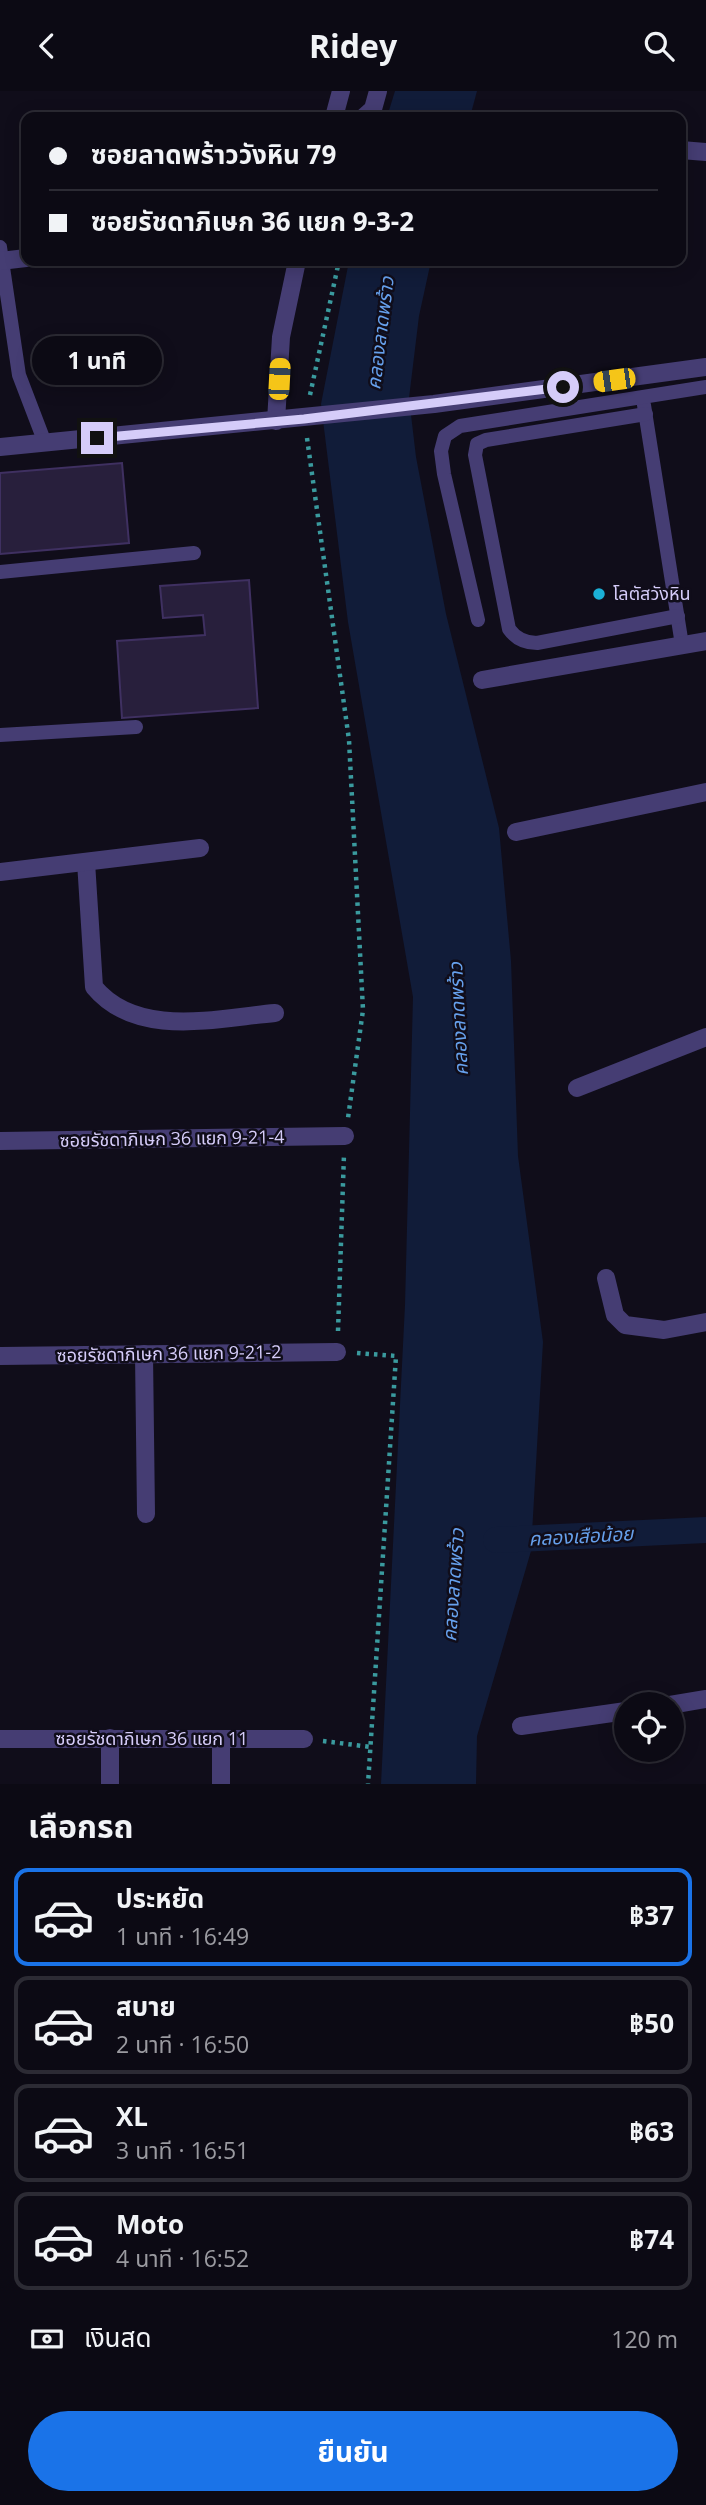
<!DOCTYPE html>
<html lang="th">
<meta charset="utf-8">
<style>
:root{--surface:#0c0a14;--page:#1a1822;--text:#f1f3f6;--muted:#9a9aa0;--line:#2c2b34;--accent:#1a73e8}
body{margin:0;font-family:"Open Sans","Noto Sans Thai",sans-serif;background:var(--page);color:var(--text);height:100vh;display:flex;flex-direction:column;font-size:26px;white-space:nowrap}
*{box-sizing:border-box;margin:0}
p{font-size:23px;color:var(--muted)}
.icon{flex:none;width:38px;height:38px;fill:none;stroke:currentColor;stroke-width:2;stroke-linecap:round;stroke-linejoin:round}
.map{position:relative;height:1693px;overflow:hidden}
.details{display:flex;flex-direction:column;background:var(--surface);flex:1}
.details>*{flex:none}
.top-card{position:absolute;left:21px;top:21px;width:665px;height:154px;border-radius:14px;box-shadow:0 4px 18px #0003,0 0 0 2px var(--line);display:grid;align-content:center;height:154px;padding:0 28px;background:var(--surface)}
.tools{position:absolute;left:614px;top:1601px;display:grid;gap:14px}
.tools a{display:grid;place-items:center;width:70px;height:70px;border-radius:50%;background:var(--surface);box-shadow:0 4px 18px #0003,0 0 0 2px var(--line);font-size:35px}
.end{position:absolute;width:32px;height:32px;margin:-16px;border:9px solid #d5ccf9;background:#111;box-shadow:0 0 0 4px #111}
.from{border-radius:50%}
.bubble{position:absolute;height:49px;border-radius:24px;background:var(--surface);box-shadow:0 4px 18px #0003,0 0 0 2px var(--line);font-size:23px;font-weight:700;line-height:49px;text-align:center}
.car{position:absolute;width:21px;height:42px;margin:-21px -10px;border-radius:9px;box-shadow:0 0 5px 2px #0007;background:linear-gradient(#f5c518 24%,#345 0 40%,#f5c518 0 76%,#345 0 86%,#f5c518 0)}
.top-card b{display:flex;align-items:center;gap:24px;height:66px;font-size:26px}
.top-card b+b{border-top:2px solid var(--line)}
.top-card i{width:18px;height:18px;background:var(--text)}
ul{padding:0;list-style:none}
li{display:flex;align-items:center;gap:21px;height:98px;margin:0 14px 10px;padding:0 14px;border:4px solid var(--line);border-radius:14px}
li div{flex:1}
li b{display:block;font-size:26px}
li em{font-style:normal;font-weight:700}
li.current{border-color:var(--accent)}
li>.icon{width:63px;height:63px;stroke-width:1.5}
h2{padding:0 28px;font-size:32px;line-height:84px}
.pay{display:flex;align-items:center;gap:18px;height:77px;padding:0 28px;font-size:26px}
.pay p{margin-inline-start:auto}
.cta{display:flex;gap:14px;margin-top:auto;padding:14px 28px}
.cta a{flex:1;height:80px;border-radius:42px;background:var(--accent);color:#fff;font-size:28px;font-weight:700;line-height:80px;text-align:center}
header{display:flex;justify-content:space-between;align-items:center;height:91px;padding:0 28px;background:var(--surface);font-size:32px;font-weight:700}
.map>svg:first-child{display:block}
.water{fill:#111c39}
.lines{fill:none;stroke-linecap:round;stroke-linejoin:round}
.canal{stroke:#111c39;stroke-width:26}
.building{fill:#281f3c;stroke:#3f3061;stroke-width:2}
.path{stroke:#3a9a9e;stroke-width:4.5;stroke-dasharray:3.5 5;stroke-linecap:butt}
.service{stroke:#453d73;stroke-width:14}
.minor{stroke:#453d73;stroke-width:18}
.route{stroke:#d5ccf9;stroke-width:9}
.poi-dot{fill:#1bb0d6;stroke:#100d1a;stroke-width:2.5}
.labels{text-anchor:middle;stroke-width:5;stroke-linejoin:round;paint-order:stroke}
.poi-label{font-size:18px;fill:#d5ccf9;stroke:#100d1a;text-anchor:start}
.street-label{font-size:18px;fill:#d5ccf9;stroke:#100d1a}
.water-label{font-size:19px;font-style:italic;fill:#66a0ec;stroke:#100d1a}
</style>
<header><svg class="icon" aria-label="back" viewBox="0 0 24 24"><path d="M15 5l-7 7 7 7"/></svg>Ridey<svg class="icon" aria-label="search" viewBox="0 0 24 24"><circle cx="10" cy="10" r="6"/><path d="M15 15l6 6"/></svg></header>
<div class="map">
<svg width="706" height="1693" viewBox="0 0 706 1693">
<rect width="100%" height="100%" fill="#100d1a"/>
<g class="water">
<polygon points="395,0 477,0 470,26 387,26"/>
<polygon points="349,170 431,170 419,225 409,307 416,366 446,523 499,737 511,870 518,1065 543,1251 531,1460 477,1645 476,1693 381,1693 405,1214 413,906 348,531 321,313"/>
</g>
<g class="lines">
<polyline class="canal" points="496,1449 706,1439"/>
</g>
<g class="building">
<polygon points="122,372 129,452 0,463 0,382"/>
<polygon points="249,489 258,617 122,627 117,550 205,544 203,524 163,527 160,495"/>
</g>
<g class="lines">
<g class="path">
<polyline points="310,304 339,170"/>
<polyline points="307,347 349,649 363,919 348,1027"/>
<polyline points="338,1240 344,1063"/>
<polyline points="357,1262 396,1265 368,1693"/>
<polyline points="323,1650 371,1656"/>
</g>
<g class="service">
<polyline points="0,156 19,284 45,352"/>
<polyline points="644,314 682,554"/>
<path d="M 646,323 L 486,349 L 477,353 L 475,364 L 509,538 C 516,548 525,552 537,552 L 678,525"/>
<polyline points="0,481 194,462"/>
<polyline points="478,529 444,383 441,360 445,345 460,335 706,296"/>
<polyline points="0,644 136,636"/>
</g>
<g class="minor">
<polyline points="334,26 341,0"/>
<polyline points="364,26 373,18 378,0"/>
<polyline points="681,59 706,61"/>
<polyline points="0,170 26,167"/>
<polyline points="276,330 281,246 297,170"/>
<polyline points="0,356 434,313 706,276"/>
<polyline points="482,589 706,550"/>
<polyline points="516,741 706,701"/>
<path d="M 86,771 L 94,896 C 137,948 217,927 275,922"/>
<polyline points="0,781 200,757"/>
<polyline points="577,997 706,946"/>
<polyline points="0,1050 345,1045"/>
<polyline points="606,1187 615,1224 625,1234 664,1239 706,1231"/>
<polyline points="144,1263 146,1423"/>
<polyline points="0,1265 337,1261"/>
<polyline points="670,1614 706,1608"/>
<polyline points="521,1635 626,1620"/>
<polyline points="0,1648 304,1648"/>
<polyline points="110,1693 110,1647"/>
<polyline points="221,1693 221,1648"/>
</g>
</g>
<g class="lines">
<polyline class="route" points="97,347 304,328 563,296"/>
</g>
<circle class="poi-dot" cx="599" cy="503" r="7"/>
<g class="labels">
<g class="poi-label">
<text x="613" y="509">โลตัสวังหิน</text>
</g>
<g class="street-label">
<text transform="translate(172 1048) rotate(-1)" y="6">ซอยรัชดาภิเษก 36 แยก 9-21-4</text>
<text transform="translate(169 1263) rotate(-1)" y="6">ซอยรัชดาภิเษก 36 แยก 9-21-2</text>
<text x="152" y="1654">ซอยรัชดาภิเษก 36 แยก 11</text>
</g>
<g class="water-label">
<text transform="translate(380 242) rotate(-83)" y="7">คลองลาดพร้าว</text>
<text transform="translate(458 928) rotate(-93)" y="7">คลองลาดพร้าว</text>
<text transform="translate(581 1445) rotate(-3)" y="7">คลองเสือน้อย</text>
<text transform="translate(453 1494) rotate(-86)" y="7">คลองลาดพร้าว</text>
</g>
</g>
</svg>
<div class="tools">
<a><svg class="icon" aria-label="locate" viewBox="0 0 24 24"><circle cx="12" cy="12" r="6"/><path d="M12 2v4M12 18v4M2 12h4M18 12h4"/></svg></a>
</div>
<i class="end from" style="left:563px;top:296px"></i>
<i class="end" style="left:97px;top:347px"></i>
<div class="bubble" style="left:32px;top:245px;width:130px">1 นาที</div>
<i class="car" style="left:279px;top:288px;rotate:3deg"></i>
<i class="car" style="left:614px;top:289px;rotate:262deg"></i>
<div class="top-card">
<b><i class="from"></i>ซอยลาดพร้าววังหิน 79</b>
<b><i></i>ซอยรัชดาภิเษก 36 แยก 9-3-2</b>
</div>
</div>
<section class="details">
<h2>เลือกรถ</h2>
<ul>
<li class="current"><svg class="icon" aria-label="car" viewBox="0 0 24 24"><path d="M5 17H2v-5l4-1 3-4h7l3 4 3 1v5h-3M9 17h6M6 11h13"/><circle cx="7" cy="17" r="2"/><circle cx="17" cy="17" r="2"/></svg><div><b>ประหยัด</b><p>1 นาที · 16:49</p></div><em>฿37</em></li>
<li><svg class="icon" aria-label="car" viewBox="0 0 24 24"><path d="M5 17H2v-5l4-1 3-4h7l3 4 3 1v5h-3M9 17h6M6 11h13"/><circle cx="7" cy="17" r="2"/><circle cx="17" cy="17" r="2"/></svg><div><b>สบาย</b><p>2 นาที · 16:50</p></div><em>฿50</em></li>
<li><svg class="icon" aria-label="car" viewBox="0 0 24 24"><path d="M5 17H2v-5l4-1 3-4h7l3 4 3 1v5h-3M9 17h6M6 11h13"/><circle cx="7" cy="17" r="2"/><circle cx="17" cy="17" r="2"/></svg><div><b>XL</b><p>3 นาที · 16:51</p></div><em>฿63</em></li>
<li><svg class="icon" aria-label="car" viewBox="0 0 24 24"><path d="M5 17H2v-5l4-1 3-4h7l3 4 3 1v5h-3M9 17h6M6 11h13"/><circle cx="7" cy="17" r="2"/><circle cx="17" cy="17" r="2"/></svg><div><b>Moto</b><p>4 นาที · 16:52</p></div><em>฿74</em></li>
</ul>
<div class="pay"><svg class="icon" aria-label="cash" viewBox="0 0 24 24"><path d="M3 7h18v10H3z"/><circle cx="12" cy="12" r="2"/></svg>เงินสด<p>120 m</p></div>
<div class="cta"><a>ยืนยัน</a></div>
</section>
